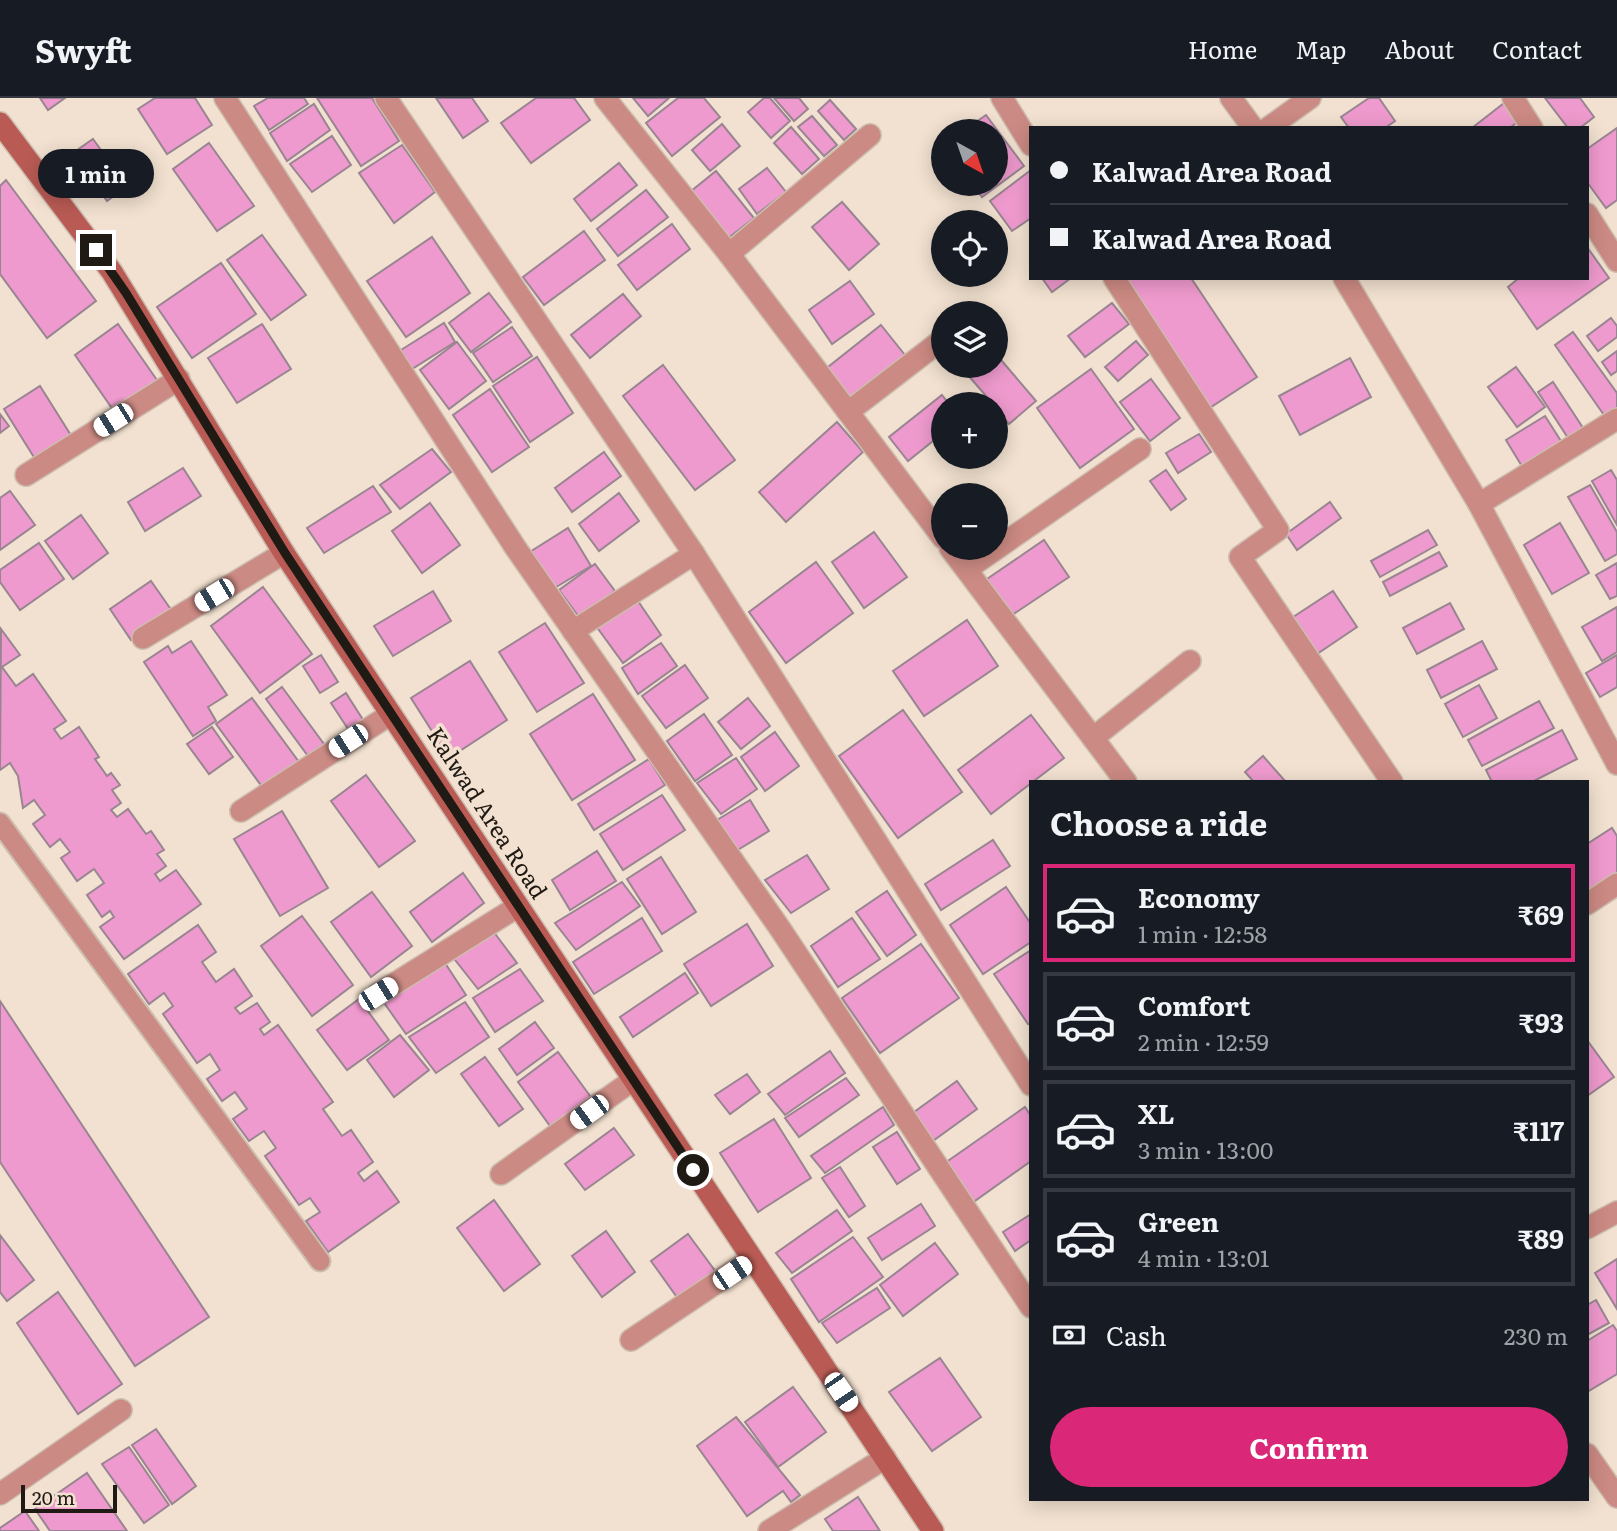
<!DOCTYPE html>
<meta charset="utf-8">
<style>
:root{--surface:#171b24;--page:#242831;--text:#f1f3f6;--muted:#9ea1a6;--line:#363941;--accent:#db2777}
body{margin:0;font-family:Literata,serif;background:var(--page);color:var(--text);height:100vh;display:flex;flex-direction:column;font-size:26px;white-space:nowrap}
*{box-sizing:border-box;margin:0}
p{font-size:23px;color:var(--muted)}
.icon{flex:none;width:38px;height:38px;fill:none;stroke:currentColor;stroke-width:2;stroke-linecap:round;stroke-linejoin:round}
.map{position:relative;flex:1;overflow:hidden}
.drawer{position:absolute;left:1029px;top:682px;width:560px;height:721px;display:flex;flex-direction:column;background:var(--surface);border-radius:0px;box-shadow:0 4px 18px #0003}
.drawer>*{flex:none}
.top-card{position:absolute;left:1029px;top:28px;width:560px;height:154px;border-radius:0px;box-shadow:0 4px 18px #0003;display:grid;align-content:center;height:154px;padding:0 21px;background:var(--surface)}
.needle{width:46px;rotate:140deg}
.controls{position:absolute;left:931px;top:21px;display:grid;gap:14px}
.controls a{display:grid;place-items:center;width:77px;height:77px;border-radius:50%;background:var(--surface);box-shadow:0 4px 18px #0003;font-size:35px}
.scale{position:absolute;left:21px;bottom:18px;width:96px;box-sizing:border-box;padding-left:7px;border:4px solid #201a14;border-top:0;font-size:19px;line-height:24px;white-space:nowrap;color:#201a14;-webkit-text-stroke:5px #f2e1d0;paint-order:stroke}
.end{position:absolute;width:32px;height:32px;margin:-16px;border:9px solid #201a14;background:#fff;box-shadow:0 0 0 4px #fff}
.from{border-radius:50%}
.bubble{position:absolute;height:49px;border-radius:24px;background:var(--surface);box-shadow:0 4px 18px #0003;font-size:23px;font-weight:700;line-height:49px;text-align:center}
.car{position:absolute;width:21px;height:42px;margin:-21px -10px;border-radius:9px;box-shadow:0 0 5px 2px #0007;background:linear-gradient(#fff 24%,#345 0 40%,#fff 0 76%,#345 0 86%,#fff 0)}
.top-card b{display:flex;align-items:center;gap:24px;height:66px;font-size:26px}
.top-card b+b{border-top:2px solid var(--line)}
.top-card i{width:18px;height:18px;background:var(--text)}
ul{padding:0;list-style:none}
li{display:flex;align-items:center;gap:21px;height:98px;margin:0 14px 10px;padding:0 7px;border:4px solid var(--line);border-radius:0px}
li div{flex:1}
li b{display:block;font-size:26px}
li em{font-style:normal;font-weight:700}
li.current{border-color:var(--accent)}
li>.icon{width:63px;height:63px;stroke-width:1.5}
h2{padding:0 21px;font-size:32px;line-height:84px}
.pay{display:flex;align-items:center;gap:18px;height:77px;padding:0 21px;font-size:26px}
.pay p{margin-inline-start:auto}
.action{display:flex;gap:14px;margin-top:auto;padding:14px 21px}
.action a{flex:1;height:80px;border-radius:42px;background:var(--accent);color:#fff;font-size:28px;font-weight:700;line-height:80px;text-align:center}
header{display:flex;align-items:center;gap:42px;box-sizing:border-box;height:98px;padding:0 35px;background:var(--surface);border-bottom:2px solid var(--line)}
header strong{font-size:33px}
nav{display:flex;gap:38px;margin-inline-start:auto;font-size:24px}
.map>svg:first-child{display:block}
.building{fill:#ef9ace;stroke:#998591;stroke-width:2}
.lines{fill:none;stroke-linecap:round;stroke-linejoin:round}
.lane-casing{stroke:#ccbdae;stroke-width:23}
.street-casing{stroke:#ccbdae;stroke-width:24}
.secondary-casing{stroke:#ccbdae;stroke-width:24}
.lane{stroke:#cb8a83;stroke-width:19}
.street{stroke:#cb8a83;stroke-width:21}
.secondary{stroke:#b95b54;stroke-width:21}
.route{stroke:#201a14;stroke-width:9}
.labels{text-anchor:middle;stroke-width:7;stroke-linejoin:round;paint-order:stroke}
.street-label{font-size:23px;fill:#201a14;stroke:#f2e1d0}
</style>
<header>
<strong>Swyft</strong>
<nav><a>Home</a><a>Map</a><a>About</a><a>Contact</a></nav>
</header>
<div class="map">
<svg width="1617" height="1433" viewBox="0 0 1617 1433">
<rect width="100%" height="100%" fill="#f2e1d0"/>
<g class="building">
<polygon points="40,0 65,0 48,12"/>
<polygon points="155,0 195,0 212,27 167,56 138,11"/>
<polygon points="268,0 304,0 308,6 269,32 254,8"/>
<polygon points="317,0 372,0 399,43 361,68"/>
<polygon points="436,0 472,0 488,23 463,40"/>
<polygon points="536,0 574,0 590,22 531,65 501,25"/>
<polygon points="633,0 669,0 648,18"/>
<polygon points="678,0 704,0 720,19 672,58 646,25"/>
<polygon points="764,0 770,0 790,23 771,40 748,14"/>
<polygon points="774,0 799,0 808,11 794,23"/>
<polygon points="1369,0 1379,0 1395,23 1385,30 1349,30 1341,19"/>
<polygon points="1545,0 1580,0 1594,19 1580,30 1568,30"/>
<polygon points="830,2 856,31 844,42 818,13"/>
<polygon points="1508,2 1522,20 1510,30 1472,30"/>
<polygon points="314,6 330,32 287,63 270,35"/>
<polygon points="986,17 1024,68 982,99 972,86 996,86 996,33 963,33"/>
<polygon points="812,18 837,47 824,58 798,29"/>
<polygon points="722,26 740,48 710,73 692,52"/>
<polygon points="791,29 819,61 802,76 774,45"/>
<polygon points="1617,30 1617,102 1606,110 1587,84 1587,51"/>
<polygon points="332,38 351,67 312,94 290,66"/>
<polygon points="93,41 127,88 107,103 73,55"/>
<polygon points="209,45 254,108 217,133 173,71"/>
<polygon points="402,47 435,94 394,125 359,75"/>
<polygon points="619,65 637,87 591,123 574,101"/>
<polygon points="767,70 786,94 757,116 739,91"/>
<polygon points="1031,72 1031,120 1012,133 990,103"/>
<polygon points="716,73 754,120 727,141 690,94"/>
<polygon points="6,82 96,203 47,240 0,176 0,88"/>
<polygon points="646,92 668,119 618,158 597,131"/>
<polygon points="842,104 879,146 849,172 812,129"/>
<polygon points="672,126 690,151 637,192 618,167"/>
<polygon points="584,133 605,162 544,207 523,179"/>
<polygon points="262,137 306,197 271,222 227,162"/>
<polygon points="432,139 470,195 406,239 367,183"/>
<polygon points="1587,149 1609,180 1537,231 1508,189 1519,180 1587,180"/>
<polygon points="221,165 256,216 192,260 157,209"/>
<polygon points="1042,180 1071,180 1052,194"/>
<polygon points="1122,180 1191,180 1257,279 1208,311"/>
<polygon points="850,183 874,216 832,246 809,212"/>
<polygon points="489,195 511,224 471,254 449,225"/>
<polygon points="623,196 641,218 590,260 571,237"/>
<polygon points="1112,205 1129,226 1085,259 1068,238"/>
<polygon points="1611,220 1617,228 1617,239 1598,253 1587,238"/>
<polygon points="444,225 455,244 412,271 401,252"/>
<polygon points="118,226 159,285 116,316 75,257"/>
<polygon points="262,226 291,271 237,305 208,260"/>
<polygon points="881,227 905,257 847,303 823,273"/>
<polygon points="512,229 532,258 493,284 473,255"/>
<polygon points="1573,234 1617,295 1617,313 1606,320 1555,247"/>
<polygon points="1136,243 1148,257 1118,283 1105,269"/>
<polygon points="457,244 486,283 449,311 420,272"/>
<polygon points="1617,253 1617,273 1611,277 1602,264"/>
<polygon points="996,256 1036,303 1009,326 996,310 996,306 993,306 960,268 996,268"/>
<polygon points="537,259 573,315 530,344 493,288"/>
<polygon points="1350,260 1371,299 1300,337 1279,298"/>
<polygon points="663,267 735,362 695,392 623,298"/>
<polygon points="1516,269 1545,309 1517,329 1488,289"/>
<polygon points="1091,271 1134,331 1080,370 1037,310"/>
<polygon points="1151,281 1180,320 1150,343 1120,304"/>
<polygon points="1553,284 1587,336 1572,346 1538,294"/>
<polygon points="40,288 72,339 35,361 4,311"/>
<polygon points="490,291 529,349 492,374 453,317"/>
<polygon points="942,297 949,306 943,306 943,335 908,363 889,339"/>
<polygon points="0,316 9,328 0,335"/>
<polygon points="1545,318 1566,351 1526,375 1506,342"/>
<polygon points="837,324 863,354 786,424 759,394"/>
<polygon points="1199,336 1211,354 1178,375 1166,355"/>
<polygon points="432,351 451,374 400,411 380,387"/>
<polygon points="604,354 621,378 572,414 555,390"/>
<polygon points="183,370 201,398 145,433 128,404"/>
<polygon points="1166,372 1186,401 1171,412 1150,383"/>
<polygon points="1611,372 1617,382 1617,427 1592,383"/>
<polygon points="1590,387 1617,434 1617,456 1605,463 1568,399"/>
<polygon points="373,388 391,414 324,455 307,430"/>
<polygon points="10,393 35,427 0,452 0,400"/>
<polygon points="619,395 639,423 599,453 579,426"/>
<polygon points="1330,404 1341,420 1297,452 1286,436"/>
<polygon points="430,405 460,447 422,475 392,433"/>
<polygon points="81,417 108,455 73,481 45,443"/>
<polygon points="1560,425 1589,475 1552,496 1524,447"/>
<polygon points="568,430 591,468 548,494 525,457"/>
<polygon points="1428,432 1437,447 1380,479 1371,463"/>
<polygon points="874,434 907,479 864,510 832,464"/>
<polygon points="1044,442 1069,479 1012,517 987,481"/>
<polygon points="39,445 64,481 20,512 0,484 0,472"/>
<polygon points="1439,454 1447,468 1390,498 1383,484"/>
<polygon points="816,464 853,515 786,565 749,514"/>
<polygon points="1617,465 1617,498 1610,501 1596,477"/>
<polygon points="595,466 615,493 579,519 559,492"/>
<polygon points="151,483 172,513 131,542 110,511"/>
<polygon points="263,489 312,556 260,595 211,528"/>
<polygon points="433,493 451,523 393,558 374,528"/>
<polygon points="1333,493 1357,529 1311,560 1287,523"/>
<polygon points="636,500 661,537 623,565 596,528"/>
<polygon points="1450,505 1464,531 1417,556 1403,530"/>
<polygon points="1617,509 1617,554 1602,563 1582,529"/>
<polygon points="967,522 998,568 924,618 893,573"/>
<polygon points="545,525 584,585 537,614 499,554"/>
<polygon points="1,531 20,557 2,569 16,588 33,576 66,623 54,631 61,641 79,629 99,659 95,661 107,678 111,675 120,687 112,692 121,705 111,712 117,719 128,711 146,736 151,733 164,752 157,756 166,768 155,776 160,783 176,772 201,806 124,861 100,829 114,819 110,813 102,819 87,797 104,785 94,771 77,783 61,760 70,754 60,741 50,749 33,726 45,717 34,702 23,710 18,678 10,665 0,672"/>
<polygon points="191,543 227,597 208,609 216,623 193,638 144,564 168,548 172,555"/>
<polygon points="1482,543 1497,571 1441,600 1427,572"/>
<polygon points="661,545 677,568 638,596 622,570"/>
<polygon points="321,557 338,584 320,595 303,568"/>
<polygon points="1617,557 1617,589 1600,599 1586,575"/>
<polygon points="470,563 507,622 449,660 411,600"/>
<polygon points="685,567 708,600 666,630 642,598"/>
<polygon points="1479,587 1497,620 1463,639 1445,606"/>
<polygon points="282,589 324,646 308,658 266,601"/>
<polygon points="346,595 365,625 350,634 331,605"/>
<polygon points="593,596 635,662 572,702 530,636"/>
<polygon points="252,600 299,664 263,690 216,626"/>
<polygon points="748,600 770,628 741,651 718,624"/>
<polygon points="1539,603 1554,630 1482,668 1468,642"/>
<polygon points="903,612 962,694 898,740 839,658"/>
<polygon points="704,616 732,657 695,683 667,643"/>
<polygon points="1031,617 1064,660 991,716 958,672"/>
<polygon points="212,629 233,659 209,676 187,646"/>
<polygon points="1562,632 1577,661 1532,684 1492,684 1486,672"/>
<polygon points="775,634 799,668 765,693 741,659"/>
<polygon points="1263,658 1286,684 1254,684 1245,674"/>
<polygon points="736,660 757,691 721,716 697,685"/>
<polygon points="649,661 665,687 594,732 578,706"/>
<polygon points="366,677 415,743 379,769 331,703"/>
<polygon points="662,697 685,732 623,772 600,736"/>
<polygon points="750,702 769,733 736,753 717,722"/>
<polygon points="282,713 328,790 280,818 234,741"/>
<polygon points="1612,730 1617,738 1617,776 1587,794 1587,746"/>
<polygon points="993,742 1010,768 941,812 925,786"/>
<polygon points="597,753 616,783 570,812 552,782"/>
<polygon points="807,757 829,791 791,815 765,782"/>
<polygon points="661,759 696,814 662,836 627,781"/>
<polygon points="463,775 484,805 432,844 410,814"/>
<polygon points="622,784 640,808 576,852 555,825"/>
<polygon points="1006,789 1031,826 1031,844 983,876 950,827"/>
<polygon points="887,793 916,837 887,858 856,814"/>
<polygon points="372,794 412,848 371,879 331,824"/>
<polygon points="302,818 353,887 312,918 261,848"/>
<polygon points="642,820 662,853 594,896 573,864"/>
<polygon points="852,820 880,861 838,889 811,848"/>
<polygon points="747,826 773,868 711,908 684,866"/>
<polygon points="198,827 216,854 202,864 216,884 234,871 252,898 235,910 240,916 257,905 270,924 260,931 264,937 278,927 333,1004 323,1011 342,1038 351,1032 373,1064 358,1075 364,1083 377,1073 399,1104 328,1154 306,1123 320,1114 310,1100 299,1107 265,1058 276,1050 264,1033 249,1043 233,1021 247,1011 235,994 222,1003 207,981 220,972 210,956 197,965 163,916 173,908 164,895 149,906 128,876"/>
<polygon points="493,833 517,865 478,891 452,858"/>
<polygon points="921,846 959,900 880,955 842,900"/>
<polygon points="1031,852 1031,924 1028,926 994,876"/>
<polygon points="443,862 466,897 406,936 380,899"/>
<polygon points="520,871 543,903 495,934 473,900"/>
<polygon points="685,875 698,895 633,939 620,919"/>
<polygon points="359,901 389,942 347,972 317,932"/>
<polygon points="0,903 209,1219 135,1268 0,1064"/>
<polygon points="465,904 489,939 436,975 409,939"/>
<polygon points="535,924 554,950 517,977 499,951"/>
<polygon points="400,937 429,972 394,999 367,962"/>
<polygon points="1587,942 1614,979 1587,998"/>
<polygon points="830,953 845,975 785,1017 768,996"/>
<polygon points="558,954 593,1002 553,1032 518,984"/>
<polygon points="485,959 523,1011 499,1028 461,976"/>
<polygon points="747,976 760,994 730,1016 715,997"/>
<polygon points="846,980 859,997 799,1039 785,1020"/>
<polygon points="957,983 977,1011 930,1045 910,1017"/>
<polygon points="883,1009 894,1027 825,1075 811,1058"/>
<polygon points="1025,1009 1031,1018 1031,1063 972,1105 945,1065"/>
<polygon points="774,1021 811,1080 758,1114 720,1055"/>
<polygon points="614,1030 634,1057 585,1092 565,1066"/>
<polygon points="897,1034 920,1071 897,1086 873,1049"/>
<polygon points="840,1069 865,1108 849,1119 822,1080"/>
<polygon points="494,1102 540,1166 504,1193 457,1130"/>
<polygon points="921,1106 935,1128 882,1162 868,1140"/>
<polygon points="837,1112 852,1133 792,1175 776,1155"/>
<polygon points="1031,1116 1031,1142 1015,1153 1003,1134"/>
<polygon points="606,1133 635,1174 602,1199 572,1158"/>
<polygon points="688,1136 716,1174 679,1202 651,1163"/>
<polygon points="0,1137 34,1182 7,1203 0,1194"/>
<polygon points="853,1139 883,1179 819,1224 791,1181"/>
<polygon points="935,1145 958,1176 903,1218 880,1187"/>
<polygon points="1617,1161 1617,1211 1595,1175"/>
<polygon points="877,1190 890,1210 837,1245 822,1225"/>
<polygon points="58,1194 122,1286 78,1316 17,1225"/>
<polygon points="1596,1202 1609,1225 1587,1237 1587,1207"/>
<polygon points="1613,1227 1617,1233 1617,1276 1587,1294 1587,1243"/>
<polygon points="940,1260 981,1319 932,1353 889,1294"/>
<polygon points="793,1289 826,1334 778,1369 745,1324"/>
<polygon points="736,1319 800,1397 791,1404 783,1393 747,1418 697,1348"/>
<polygon points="156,1331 196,1388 172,1406 132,1347"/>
<polygon points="129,1349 169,1407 144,1425 102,1366"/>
<polygon points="87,1375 127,1433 50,1433 35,1411"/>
<polygon points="858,1399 880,1433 833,1433 825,1421"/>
<polygon points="25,1413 39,1433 0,1433 0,1430"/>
</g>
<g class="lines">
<defs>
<polyline id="lane" points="0,725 320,1163"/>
<g id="street">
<polyline points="225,0 515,449 781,832 1031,1209"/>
<polyline points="386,0 694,456 1031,987"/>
<polyline points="605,0 729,156 943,440"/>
<polyline points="1002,0 1031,47"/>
<polyline points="1231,0 1253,30"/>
<polyline points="1513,0 1532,30"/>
<polyline points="1268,30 1310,0"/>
<polyline points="1587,116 1617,163"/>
<polyline points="729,156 870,37"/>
<polyline points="1114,180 1278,432 1240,459 1392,684"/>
<polyline points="1344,180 1479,406 1617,666"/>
<polyline points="848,314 943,241"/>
<polyline points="26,377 179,281"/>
<polyline points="1479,406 1617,321"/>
<polyline points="950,450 1126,684"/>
<polyline points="967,471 1140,351"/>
<polyline points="573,533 694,456"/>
<polyline points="143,540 284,455"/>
<polyline points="1093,640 1190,563"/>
<polyline points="241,713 391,616"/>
<polyline points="1587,806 1617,786"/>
<polyline points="378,896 517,809"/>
<polyline points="501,1076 633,982"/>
<polyline points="1587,1130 1617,1114"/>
<polyline points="631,1242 752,1161"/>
<polyline points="1587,1356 1617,1399"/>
<polyline points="0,1396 121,1312"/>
<polyline points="769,1433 885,1360"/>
</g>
<polyline id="secondary" points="0,25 112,174 284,455 933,1433"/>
</defs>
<use href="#lane" class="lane-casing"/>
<use href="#street" class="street-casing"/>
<use href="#secondary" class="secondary-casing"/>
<use href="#lane" class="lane"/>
<use href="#street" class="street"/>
<use href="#secondary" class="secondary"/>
</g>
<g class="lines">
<polyline class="route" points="96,152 126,195 285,455 693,1072"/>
</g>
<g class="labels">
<g class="street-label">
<text transform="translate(487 715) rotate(57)" y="8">Kalwad Area Road</text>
</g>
</g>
</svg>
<div class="controls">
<a><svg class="needle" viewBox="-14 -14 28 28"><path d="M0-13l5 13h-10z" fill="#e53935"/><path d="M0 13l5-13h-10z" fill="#9ea1a6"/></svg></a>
<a><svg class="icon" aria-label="locate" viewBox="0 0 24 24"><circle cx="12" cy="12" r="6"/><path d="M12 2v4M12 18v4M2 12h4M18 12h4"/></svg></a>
<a><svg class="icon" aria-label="layers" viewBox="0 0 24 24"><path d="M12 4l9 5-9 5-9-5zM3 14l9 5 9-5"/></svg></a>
<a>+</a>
<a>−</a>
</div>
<div class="scale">20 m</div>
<i class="end from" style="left:693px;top:1072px"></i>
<i class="end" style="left:96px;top:152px"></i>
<div class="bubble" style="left:38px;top:51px;width:116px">1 min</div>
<i class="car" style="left:113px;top:322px;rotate:238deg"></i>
<i class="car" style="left:214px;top:497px;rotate:239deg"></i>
<i class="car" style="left:348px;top:643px;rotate:237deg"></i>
<i class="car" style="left:378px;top:896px;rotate:58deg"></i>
<i class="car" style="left:589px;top:1014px;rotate:234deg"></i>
<i class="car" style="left:732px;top:1175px;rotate:56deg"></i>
<i class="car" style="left:841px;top:1294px;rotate:146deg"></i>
<div class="top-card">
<b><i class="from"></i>Kalwad Area Road</b>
<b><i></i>Kalwad Area Road</b>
</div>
<section class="drawer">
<h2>Choose a ride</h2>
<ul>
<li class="current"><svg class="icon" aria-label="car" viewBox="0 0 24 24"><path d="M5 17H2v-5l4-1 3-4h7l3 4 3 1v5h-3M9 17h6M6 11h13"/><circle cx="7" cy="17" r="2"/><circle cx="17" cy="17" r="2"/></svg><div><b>Economy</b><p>1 min · 12:58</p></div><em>₹69</em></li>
<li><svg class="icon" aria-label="car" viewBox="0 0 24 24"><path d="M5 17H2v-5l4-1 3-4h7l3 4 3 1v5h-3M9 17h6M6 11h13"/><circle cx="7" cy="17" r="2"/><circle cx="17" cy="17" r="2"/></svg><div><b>Comfort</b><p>2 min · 12:59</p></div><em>₹93</em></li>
<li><svg class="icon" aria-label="car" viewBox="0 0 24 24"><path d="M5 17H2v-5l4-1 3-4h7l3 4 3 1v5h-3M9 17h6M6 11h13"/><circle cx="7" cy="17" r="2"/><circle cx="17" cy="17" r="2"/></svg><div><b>XL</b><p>3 min · 13:00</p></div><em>₹117</em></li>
<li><svg class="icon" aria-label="car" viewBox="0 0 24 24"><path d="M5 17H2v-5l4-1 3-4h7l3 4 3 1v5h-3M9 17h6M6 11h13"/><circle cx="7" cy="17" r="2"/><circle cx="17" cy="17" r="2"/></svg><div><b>Green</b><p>4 min · 13:01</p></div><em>₹89</em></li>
</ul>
<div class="pay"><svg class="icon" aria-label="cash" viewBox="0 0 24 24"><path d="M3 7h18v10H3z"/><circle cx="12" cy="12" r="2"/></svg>Cash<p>230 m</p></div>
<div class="action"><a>Confirm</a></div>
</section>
</div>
